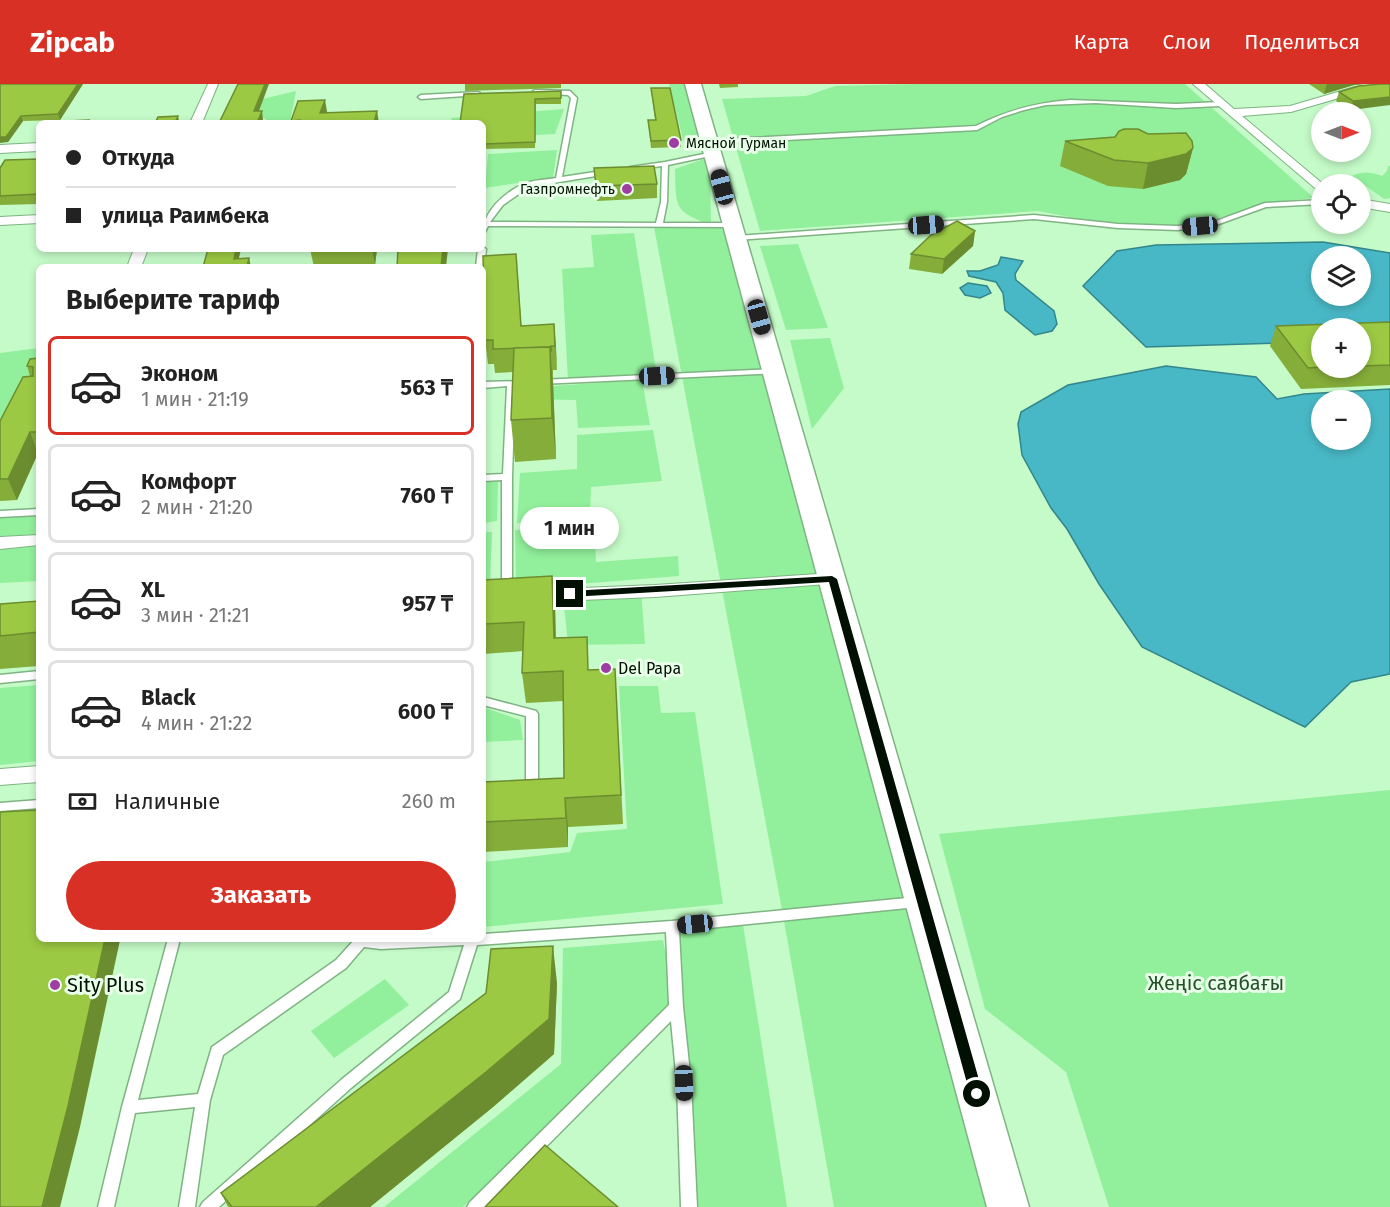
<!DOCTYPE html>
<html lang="ru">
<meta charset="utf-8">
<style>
:root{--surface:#fff;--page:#f6f6f6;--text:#222;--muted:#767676;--line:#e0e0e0;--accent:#d93025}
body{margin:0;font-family:"Fira Sans",sans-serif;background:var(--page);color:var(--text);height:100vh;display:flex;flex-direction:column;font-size:22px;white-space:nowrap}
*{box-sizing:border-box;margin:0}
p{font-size:20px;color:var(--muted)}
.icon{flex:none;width:33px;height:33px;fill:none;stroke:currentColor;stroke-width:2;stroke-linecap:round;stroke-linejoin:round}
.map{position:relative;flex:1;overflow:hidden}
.details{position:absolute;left:36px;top:180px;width:450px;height:678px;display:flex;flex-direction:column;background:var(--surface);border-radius:9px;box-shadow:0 3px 9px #0003}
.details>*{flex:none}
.top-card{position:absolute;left:36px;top:36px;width:450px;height:132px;border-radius:9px;box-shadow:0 3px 9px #0003;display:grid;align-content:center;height:132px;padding:0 30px;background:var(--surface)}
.needle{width:39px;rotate:90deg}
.buttons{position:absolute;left:1311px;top:18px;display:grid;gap:12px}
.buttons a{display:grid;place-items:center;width:60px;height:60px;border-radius:50%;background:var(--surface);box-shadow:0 3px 9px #0003;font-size:30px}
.end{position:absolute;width:27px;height:27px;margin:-14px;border:8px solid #011002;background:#fff;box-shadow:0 0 0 3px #fff}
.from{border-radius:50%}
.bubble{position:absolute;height:42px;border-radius:21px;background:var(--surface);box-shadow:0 3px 9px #0003;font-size:20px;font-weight:700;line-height:42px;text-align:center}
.car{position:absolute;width:18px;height:36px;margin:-18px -9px;border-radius:8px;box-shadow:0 0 4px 2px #0007;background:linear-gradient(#222 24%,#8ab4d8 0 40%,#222 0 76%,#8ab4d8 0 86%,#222 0)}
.top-card b{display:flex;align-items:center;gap:21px;height:57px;font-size:22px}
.top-card b+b{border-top:2px solid var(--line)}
.top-card i{width:15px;height:15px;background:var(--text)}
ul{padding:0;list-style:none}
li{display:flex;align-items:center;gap:18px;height:99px;margin:0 12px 9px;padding:0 18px;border:3px solid var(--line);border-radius:9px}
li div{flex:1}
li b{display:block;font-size:22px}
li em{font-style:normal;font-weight:700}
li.current{border-color:var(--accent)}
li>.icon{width:54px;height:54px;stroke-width:1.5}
h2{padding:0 30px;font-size:27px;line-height:72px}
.pay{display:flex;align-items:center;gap:15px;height:66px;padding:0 30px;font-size:22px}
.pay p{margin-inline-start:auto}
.action{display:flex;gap:12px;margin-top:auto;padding:12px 30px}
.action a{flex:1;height:69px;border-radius:36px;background:var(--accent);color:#fff;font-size:24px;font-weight:700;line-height:69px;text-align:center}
header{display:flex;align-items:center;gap:36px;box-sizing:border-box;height:84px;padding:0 30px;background:var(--accent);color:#fff}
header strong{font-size:28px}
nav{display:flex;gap:33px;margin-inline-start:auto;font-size:21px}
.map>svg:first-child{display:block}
.green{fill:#92f09c}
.water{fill:#49b8c6;stroke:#33868b;stroke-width:1.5;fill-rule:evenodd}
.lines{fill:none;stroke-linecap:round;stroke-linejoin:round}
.service-casing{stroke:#7fb383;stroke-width:3}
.minor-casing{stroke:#7fb383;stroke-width:2}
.secondary-casing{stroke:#7fb383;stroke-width:3}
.service{fill:#fff;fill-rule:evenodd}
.minor{fill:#fff;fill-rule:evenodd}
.secondary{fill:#fff;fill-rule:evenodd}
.wall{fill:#85ad3a;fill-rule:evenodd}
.shaded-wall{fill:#6c8d2f}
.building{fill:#9bc943;stroke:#6c8d2f;stroke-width:1.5}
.route{fill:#011002}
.poi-dot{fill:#a03da3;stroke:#e9ffea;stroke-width:2}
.labels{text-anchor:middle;stroke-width:6;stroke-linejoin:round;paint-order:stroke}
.far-poi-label{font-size:14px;fill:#011002;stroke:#e9ffea;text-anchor:start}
.poi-label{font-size:16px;fill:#011002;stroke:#e9ffea;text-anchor:start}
.near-park-label{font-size:20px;fill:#24502a;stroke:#e9ffea}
.near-poi-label{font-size:20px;fill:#011002;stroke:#e9ffea;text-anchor:start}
</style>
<header>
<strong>Zipcab</strong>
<nav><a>Карта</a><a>Слои</a><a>Поделиться</a></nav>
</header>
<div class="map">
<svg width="1390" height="1123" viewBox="0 0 1390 1123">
<rect width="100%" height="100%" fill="#c5fbc8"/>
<g class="green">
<polygon points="669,0 688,0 705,60 685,63"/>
<path d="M 915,0 L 1185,0 L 1314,114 C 1297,116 1276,116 1260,121 C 1237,128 1217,136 1193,139 C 1142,146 1088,137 1038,127 L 760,147 L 722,15 L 806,12 L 835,2 Z"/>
<polygon points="296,7 290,39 271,39 253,26 254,17"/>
<polygon points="564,25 555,50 483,54 483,39 450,39 452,34"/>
<polygon points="557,66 553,94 485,104 488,70"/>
<path d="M 710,73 L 711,141 C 674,127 676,124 675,85 Z"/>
<path d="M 1388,82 L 1390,82 L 1390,114 L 1384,115 L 1352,92 C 1363,87 1371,88 1382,92 L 1387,87 Z"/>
<polygon points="733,141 1008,1123 834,1123 783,831 654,143"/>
<polygon points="634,149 657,292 568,297 562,185 594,183 591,151"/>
<polygon points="798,160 828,244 786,246 760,162"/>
<polygon points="830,254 844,304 812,345 790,256"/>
<polygon points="39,264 39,291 24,292 0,347 0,269"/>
<polygon points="642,296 650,341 578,344 576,316 520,315 522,304"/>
<polygon points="653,346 662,397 591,403 590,435 517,439 520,389 577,385 577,351"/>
<polygon points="498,396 497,437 483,439 483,397"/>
<polygon points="39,432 39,452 0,455 0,434"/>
<polygon points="594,441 596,478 678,472 679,492 516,505 515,446"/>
<polygon points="483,448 492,448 490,501 483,501"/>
<polygon points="39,462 39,497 0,499 0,464"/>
<polygon points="641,504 645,560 568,561 563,511"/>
<polygon points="39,601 39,677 0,681 0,604"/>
<polygon points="619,602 658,602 661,629 695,628 723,820 483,843 484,778 570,768 577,749 627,745"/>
<polygon points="483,623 520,636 523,656 483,658"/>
<polygon points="1390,706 1390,1123 1109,1123 1066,988 985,925 939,750"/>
<polygon points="742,834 787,1123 688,1123 672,842"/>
<polygon points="663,856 676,923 463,1123 384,1123 561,980 563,864"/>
<polygon points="385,895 409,921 334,974 311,947"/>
</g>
<g class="water">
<path d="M 1323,158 L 1390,169 L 1390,255 L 1360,244 L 1322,244 L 1278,259 L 1146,263 L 1083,202 L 1117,167 L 1156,161 ZM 1322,172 L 1360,172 L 1360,212 L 1322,212 Z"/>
<polygon points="1001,173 1023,177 1015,190 1016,196 1054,227 1057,240 1052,247 1035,251 1005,226 1003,209 996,198 969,192 967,187 980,187 998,181"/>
<polygon points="968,199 987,202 991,209 980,214 965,211 960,204"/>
<path d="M 1166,282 L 1256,293 L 1277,315 L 1304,310 L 1390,305 L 1390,590 L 1351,598 L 1305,643 L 1142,563 L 1099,500 L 1067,445 L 1051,424 L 1022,371 L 1018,340 L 1021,328 L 1068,301 ZM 1322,316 L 1360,316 L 1360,356 L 1322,356 Z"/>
</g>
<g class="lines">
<defs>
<g id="service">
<path d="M 535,6 L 570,7 L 577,14 L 562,93 L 608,86 L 611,88 L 608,90 L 529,103 L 503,121 L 490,138 L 656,139 L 661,118 L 662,82 L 632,86 L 630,85 L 630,83 L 665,78 L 713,68 L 715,69 L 715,71 L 668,81 L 667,118 L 663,139 L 733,139 L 737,141 L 733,143 L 488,142 L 485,148 L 483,149 C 483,128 504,109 523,100 C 533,96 545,96 556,94 L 571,14 L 568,11 L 533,9 L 533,7 Z"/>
<polygon points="478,8 480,9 480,11 421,15 418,13 421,11"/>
<path d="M 1070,16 L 1176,20 L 1220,18 L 1223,20 L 1220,22 L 1176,24 L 1095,19 L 1046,21 L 1024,26 L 1002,33 L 977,46 L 710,60 L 707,58 L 710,56 L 976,42 C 1007,26 1036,19 1070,16 Z"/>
<polygon points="1322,116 1322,120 1266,123 1219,140 1178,146 1118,144 1034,135 737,156 733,154 737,152 1034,131 1118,140 1178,142 1216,137 1265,119"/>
<polygon points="483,163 486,165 484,183 476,183 478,165 483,165"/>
<polygon points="775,285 778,285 778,289 540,300 536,298 540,296"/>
<polygon points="525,297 529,299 528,301 515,302 512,393 512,507 507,510 502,507 502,396 483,397 483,391 503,390 507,302 483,304 483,298"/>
<polygon points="39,425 39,431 0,433 0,427"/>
<polygon points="39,587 39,595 0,599 0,591"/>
<polygon points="483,613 536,627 538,630 538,701 536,704 526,706 522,705 520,702 522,699 526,698 526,632 483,621"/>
<polygon points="39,716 39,724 0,727 0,719"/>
<polygon points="917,813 921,814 923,818 921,822 917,823 679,847 683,923 691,999 697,1123 681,1123 677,999 671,937 486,1123 467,1123 470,1118 669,921 666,848 477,861 460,915 351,1004 219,1123 200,1123 203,1118 341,996 449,908 464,861 381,865 364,863 346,884 223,971 210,1016 195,1123 179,1123 195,1023 135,1029 114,1123 98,1123 122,1023 168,855 180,855 138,1016 198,1010 212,963 336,876 355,855 483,855 483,850 672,837"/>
</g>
<g id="minor">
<polygon points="208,0 218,0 202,39 190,39"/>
<polygon points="1193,0 1205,0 1234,25 1290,22 1355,3 1390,0 1390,5 1356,9 1291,28 1242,32 1323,100 1322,110"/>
<polygon points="39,59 39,67 0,69 0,61"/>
<polygon points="1360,115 1390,120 1390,128 1360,123"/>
<polygon points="39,131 39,139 0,141 0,133"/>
<polygon points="134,165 148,165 141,183 127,183"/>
<polygon points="39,451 39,461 0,465 0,453"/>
<polygon points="833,489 840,491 842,495 840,499 655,513 483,520 483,508 655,501"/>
<polygon points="39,682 39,698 0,701 0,685"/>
</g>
<polygon id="secondary" points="685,0 701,0 1029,1123 987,1123"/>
</defs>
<use href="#service" class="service-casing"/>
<use href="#minor" class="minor-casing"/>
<use href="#secondary" class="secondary-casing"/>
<use href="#service" class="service"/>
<use href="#minor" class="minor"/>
<use href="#secondary" class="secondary"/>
</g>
<g class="wall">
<polygon points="0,0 83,0 60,36 23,37 8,58"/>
<polygon points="465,0 561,0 561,4 465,7"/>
<polygon points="719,0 738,0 738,3 720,4"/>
<polygon points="1309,0 1364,0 1354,1 1324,10"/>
<polygon points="1380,0 1351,26 1336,17 1339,8"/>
<polygon points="651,4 681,56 681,63 651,64 648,36 655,36"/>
<polygon points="561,7 561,20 536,20 535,64 483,65 483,39 460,39"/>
<polygon points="327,29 379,39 291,39 291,37"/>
<polygon points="1148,50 1193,64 1186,90 1180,96 1143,105 1108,102 1060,82 1065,57"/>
<polygon points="39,75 39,120 0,121 0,84"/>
<polygon points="594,84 657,100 657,114 597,117"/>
<polygon points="975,147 973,162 942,190 909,185 911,170"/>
<polygon points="310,165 377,165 375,181 327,183 314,183"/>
<polygon points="516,170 521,242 554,240 557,286 553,286 553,293 556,375 515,378 511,336 513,288 495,289 494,280 488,280 485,256"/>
<path d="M 1390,238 L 1390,301 L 1301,305 L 1270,262 L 1276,242 ZM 1360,244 L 1360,284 L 1322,284 Z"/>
<polygon points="39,274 39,369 38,369 17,416 0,417 0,337 30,292 27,282"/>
<polygon points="552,492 555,521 556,554 589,586 615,585 623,740 568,743 568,763 483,768 483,698 564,694 563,617 526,619 522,589 523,567 483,570 483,496"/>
<polygon points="39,517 39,582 0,585 0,520"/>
<polygon points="557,899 554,970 493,1023 370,1123 228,1123 221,1109"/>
</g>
<g class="shaded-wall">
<polygon points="78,0 83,0 60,36 58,30"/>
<polygon points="265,0 269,0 256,35 254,27"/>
<polygon points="1327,0 1364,0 1354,1 1324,10"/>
<polygon points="1390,13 1390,21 1351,26 1353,17"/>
<polygon points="325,16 328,33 320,29"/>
<polygon points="262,27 263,35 262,39 257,39"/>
<polygon points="377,27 379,39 374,39"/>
<polygon points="21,32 23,37 8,58 0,59 0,53"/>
<polygon points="178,32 179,37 178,39 175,39"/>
<polygon points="1193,64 1186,90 1180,96 1143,105 1148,79"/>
<polygon points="975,147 973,162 942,190 944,175"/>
<polygon points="236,165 241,165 237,183 234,175"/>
<polygon points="372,165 377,165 375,181"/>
<polygon points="443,165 448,165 446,183 441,183"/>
<polygon points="516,170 518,194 523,266 521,242"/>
<polygon points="249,174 251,183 247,183"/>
<polygon points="554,240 556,264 557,286 555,262"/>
<polygon points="550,263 553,302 556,375 552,334"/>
<polygon points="30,348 38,369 17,416 8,395"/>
<polygon points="552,492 555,521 556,584 554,554"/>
<polygon points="565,714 568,743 568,763 566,734"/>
<polygon points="105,855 119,855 120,856 80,1043 60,1123 42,1123"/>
<polygon points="553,862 557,899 554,970 493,1023 370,1123 316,1123"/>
</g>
<g class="building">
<polygon points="0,0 78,0 58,30 21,32 6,53 0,53"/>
<polygon points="238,0 265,0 254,27 262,27 257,39 219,39"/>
<polygon points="1380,0 1390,0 1390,13 1353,17 1339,8 1359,2"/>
<polygon points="651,4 670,4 681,56 651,57 648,36 656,36"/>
<polygon points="561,7 561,14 535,15 535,58 483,60 483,39 460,39 464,10"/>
<polygon points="325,16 320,29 377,27 374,39 300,39 300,36 291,37 298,17"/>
<polygon points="178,32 175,39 155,39 158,33"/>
<polygon points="89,36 88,39 66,39 68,37"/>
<polygon points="1124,45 1138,45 1148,50 1186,49 1192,57 1193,64 1186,70 1148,79 1114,76 1065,57 1115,53 1119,47"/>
<polygon points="39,75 39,110 0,112 0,84 5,76"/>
<polygon points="654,82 657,100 596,102 594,84"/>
<polygon points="957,137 975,147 944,175 911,170 931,151"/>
<polygon points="208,165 236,165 234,175 249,174 247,183 203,183"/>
<polygon points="398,165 443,165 441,183 397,183"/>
<polygon points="516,170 521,242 554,240 555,262 551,262 551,268 550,263 493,265 493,256 485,256 483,172"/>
<polygon points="1390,238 1390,281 1360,282 1360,244 1322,244 1322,283 1308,284 1276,242"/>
<polygon points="550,263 552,334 511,336 514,264"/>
<polygon points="39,274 39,348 30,348 8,395 0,395 0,337 23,293 33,292 33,283 27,282 30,275"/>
<polygon points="552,492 554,554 587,553 588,586 615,585 621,711 565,714 566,734 483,738 483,698 564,694 563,587 522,589 524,538 483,540 483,496"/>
<polygon points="39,517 39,548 0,552 0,520"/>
<polygon points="39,726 39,855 105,855 68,1022 42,1123 0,1123 0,728"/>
<polygon points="553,862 549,935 486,988 316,1123 232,1123 221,1109 486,909 491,865"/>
<polygon points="545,1061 618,1123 485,1123"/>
</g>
<polygon class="route" points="832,492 837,495 983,1010 981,1014 977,1016 972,1014 970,1010 829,498 570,513 566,510 570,507"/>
<g class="poi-dot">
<circle cx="674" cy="59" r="6"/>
<circle cx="627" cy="105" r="6"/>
<circle cx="606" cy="584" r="6"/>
<circle cx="55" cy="901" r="6"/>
</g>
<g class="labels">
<g class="far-poi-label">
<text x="686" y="64">Мясной Гурман</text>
<text x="615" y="110" text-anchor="end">Газпромнефть</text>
</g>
<g class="poi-label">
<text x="618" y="590">Del Papa</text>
</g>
<g class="near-park-label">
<text x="1216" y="906">Жеңіс саябағы</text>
</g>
<g class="near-poi-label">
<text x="67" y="908">Sity Plus</text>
</g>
</g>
</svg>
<div class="buttons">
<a><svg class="needle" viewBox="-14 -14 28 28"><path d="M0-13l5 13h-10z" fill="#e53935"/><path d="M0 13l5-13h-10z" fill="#767676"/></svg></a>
<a><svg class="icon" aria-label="locate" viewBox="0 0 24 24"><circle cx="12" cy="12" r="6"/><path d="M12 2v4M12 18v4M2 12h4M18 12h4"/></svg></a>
<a><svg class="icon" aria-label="layers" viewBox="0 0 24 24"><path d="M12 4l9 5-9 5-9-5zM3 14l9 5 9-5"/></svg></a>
<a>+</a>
<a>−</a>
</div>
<i class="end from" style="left:977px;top:1010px"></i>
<i class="end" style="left:570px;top:510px"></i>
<div class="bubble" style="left:520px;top:423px;width:99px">1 мин</div>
<i class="car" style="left:722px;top:103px;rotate:345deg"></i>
<i class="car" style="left:926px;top:141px;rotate:86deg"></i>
<i class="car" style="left:1200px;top:142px;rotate:265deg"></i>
<i class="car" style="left:759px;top:233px;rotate:164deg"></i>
<i class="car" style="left:657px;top:292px;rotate:87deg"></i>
<i class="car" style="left:695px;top:840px;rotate:264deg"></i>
<i class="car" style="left:684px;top:999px;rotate:178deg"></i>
<div class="top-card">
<b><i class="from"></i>Откуда</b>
<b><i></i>улица Раимбека</b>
</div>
<section class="details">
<h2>Выберите тариф</h2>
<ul>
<li class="current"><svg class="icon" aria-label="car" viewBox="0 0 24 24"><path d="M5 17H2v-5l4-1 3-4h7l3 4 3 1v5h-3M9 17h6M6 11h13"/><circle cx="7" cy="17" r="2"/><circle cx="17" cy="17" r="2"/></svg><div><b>Эконом</b><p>1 мин · 21:19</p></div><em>563 ₸</em></li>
<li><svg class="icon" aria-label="car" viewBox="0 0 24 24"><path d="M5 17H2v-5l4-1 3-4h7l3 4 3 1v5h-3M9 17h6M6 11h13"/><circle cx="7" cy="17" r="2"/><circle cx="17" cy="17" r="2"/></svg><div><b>Комфорт</b><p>2 мин · 21:20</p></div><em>760 ₸</em></li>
<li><svg class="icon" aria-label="car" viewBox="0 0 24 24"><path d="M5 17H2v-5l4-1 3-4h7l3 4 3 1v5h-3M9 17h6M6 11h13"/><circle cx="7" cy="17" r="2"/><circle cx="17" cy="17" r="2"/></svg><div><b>XL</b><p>3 мин · 21:21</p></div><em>957 ₸</em></li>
<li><svg class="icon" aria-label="car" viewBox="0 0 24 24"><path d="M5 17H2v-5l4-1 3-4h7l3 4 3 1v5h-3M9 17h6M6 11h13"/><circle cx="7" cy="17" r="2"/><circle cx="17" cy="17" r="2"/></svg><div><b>Black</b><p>4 мин · 21:22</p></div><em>600 ₸</em></li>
</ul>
<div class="pay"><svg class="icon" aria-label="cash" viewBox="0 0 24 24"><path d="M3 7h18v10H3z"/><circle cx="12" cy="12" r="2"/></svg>Наличные<p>260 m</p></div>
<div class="action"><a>Заказать</a></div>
</section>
</div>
